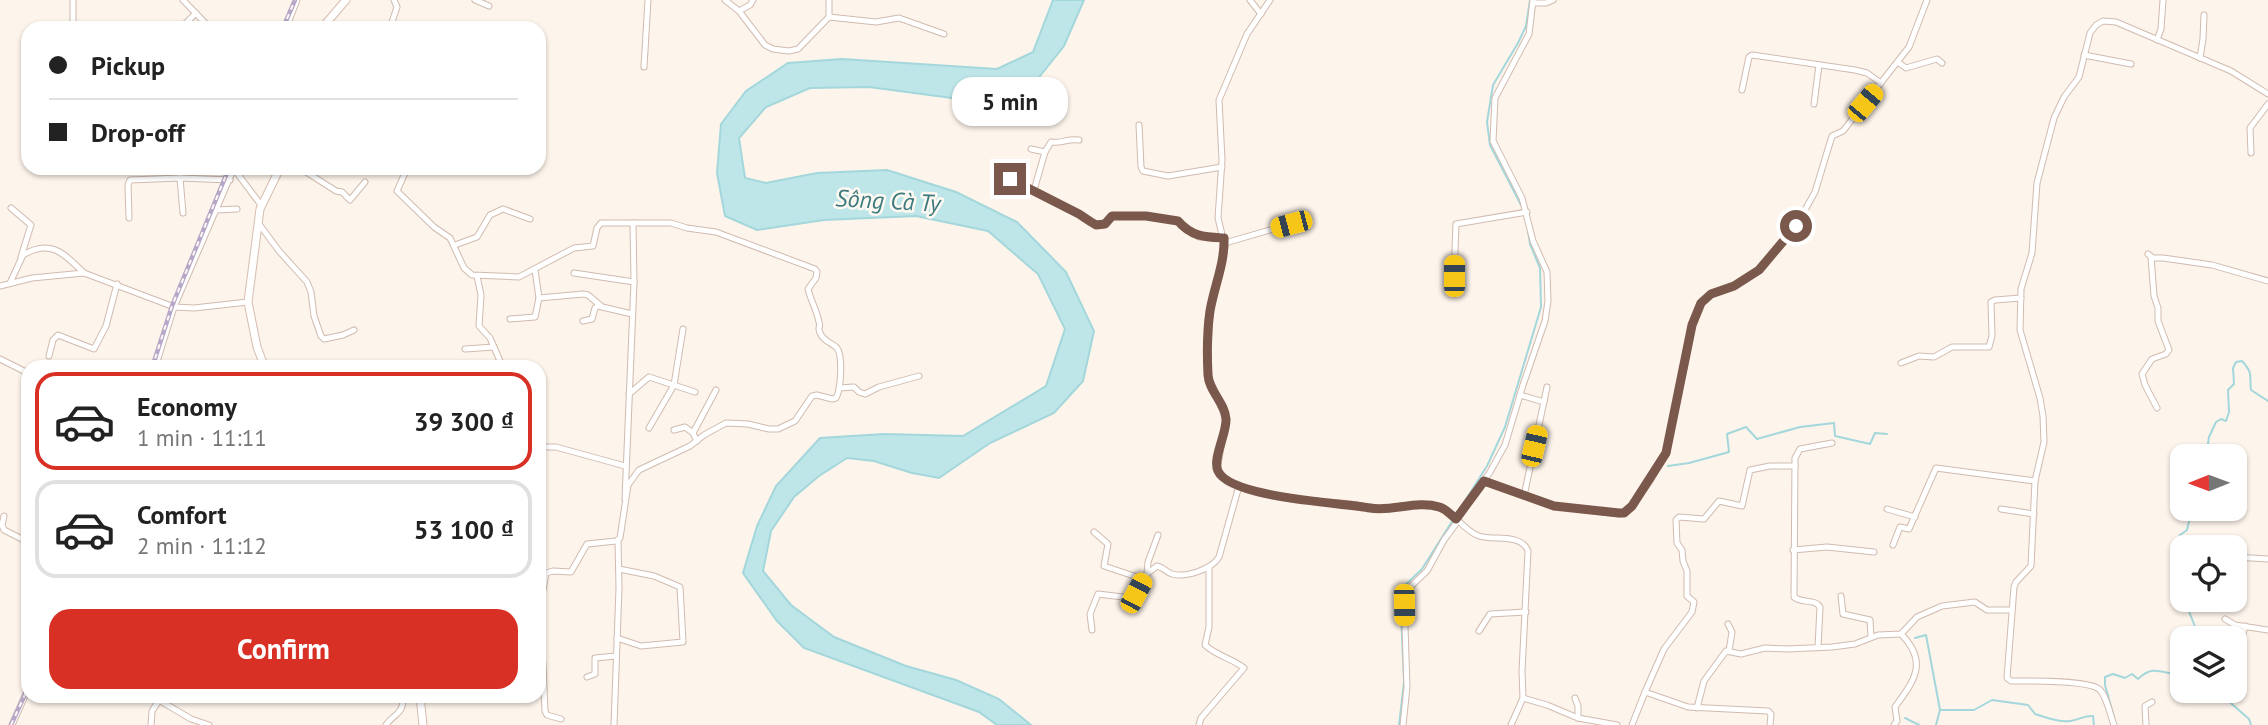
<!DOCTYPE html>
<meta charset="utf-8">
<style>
:root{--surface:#fff;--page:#f2f2f2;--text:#222;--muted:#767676;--line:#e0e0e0;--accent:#d93025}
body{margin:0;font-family:"PT Sans",sans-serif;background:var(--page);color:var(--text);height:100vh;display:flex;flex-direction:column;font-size:26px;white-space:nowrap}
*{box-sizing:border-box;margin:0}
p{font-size:23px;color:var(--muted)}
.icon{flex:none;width:38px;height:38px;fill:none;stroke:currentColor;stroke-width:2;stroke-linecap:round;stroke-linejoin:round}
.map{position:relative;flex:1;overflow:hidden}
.sheet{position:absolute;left:21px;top:360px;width:525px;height:343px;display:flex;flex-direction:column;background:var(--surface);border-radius:21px;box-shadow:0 2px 5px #0004}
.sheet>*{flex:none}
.hud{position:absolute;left:21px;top:21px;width:525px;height:154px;border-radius:21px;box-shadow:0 2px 5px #0004;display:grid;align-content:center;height:154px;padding:0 28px;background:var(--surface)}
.needle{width:46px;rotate:269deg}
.controls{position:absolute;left:2170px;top:444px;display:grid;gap:14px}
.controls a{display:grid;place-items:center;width:77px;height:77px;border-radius:14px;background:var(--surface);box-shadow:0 2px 5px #0004;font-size:35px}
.end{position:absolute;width:32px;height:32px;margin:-16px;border:9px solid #7a584c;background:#fff;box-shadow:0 0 0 4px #fff}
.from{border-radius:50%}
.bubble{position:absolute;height:49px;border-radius:21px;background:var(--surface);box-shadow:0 2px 5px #0004;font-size:23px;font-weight:700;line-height:49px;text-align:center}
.car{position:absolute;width:21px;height:42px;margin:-21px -10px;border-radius:9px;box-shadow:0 0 5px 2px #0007;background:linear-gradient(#f5c518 24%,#345 0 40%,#f5c518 0 76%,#345 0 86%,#f5c518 0)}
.hud b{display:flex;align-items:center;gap:24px;height:66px;font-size:26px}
.hud b+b{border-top:2px solid var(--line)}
.hud i{width:18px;height:18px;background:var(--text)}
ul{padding:12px 0 0;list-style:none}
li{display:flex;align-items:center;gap:21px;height:98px;margin:0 14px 10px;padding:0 14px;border:4px solid var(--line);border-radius:21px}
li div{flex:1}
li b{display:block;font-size:26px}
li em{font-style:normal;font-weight:700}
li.selected{border-color:var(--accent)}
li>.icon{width:63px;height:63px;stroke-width:1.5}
.button{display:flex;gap:14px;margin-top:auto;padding:14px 28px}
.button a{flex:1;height:80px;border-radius:21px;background:var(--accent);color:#fff;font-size:28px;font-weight:700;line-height:80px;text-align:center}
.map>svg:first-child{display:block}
.water{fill:#bee6e9;stroke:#a3d7db;stroke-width:2}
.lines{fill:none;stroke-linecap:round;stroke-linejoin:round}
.stream{stroke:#a3d7db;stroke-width:2}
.street-casing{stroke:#d1bbaf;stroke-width:7}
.secondary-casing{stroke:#d7bdaf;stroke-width:9}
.street{stroke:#fff;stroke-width:5}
.secondary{stroke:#fff;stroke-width:7}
.rail-casing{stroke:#b6a7c9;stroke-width:4.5}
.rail{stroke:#fff9f2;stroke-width:2;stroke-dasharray:5;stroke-linecap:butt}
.route{stroke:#7a584c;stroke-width:9}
.labels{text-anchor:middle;stroke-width:5;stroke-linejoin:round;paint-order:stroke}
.water-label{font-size:24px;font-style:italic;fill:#3e7b7f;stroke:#fff9f2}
</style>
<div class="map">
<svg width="2268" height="725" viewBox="0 0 2268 725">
<rect width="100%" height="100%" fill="#fdf4eb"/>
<polygon class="water" points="1053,0 1084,0 1064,46 1036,81 1008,97 967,100 869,87 810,88 766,107 739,138 745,178 766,183 817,173 887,170 956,192 1017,222 1066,272 1094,331 1083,381 1054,413 990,443 939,478 912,473 874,461 847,458 819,476 794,497 771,531 763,571 791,605 834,637 906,666 956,680 999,699 1031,725 997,725 979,712 804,648 777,621 743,573 757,526 776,486 820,438 884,434 963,436 1046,386 1065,329 1038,274 988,231 916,216 824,220 757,230 725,216 717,173 721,124 746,91 788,63 842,59 997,69 1033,52"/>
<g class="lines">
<g class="stream">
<polyline points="1521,205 1490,145 1487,122 1493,85 1518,43 1526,26 1530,0"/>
<path d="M 2206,457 L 2209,437 L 2216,422 L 2221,419 L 2226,421 L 2229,412 L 2228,390 L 2234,384 L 2233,368 L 2236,362 L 2242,361 C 2254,374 2249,376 2251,390 L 2268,401"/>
<polyline points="1668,466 1689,463 1729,452 1727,434 1746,427 1757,439 1800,427 1834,423 1835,436 1870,444 1875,433 1887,434"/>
<polyline points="2182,550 2178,543 2180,535 2187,530 2192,509"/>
<polyline points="2182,575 2179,582 2171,588 2171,597 2176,601 2183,601 2186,604 2200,639"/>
<polyline points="1915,638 1926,635 1940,710 1936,725"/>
<polyline points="2182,659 2174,662 2178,675 2182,678"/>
<polyline points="2217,691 2249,719 2251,725"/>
<path d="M 1940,710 L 1974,710 L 1992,700 L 2028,705 L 2035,714 C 2045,717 2059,723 2070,721 C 2079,720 2084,715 2093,716 L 2094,725"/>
<path d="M 2114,717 L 2105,685 L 2105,677 L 2113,674 L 2125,678 L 2132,674 L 2138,679 C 2153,665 2159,672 2178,675"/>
<polyline points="1905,718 1919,725"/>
<polyline points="1399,725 1404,682 1400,590 1422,569 1487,466 1505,427 1541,307 1540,268 1530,244 1528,231"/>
</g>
<defs>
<g id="street">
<polyline points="73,0 73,28"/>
<polyline points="183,0 210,28"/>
<polyline points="475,0 489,6"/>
<polyline points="725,0 739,11 765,45 773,49 789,51 798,49 829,17 876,22 899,18 944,34"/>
<polyline points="1250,0 1261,14"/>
<path d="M 1270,0 L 1247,34 L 1219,100 L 1222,160 L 1218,218 L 1225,247 L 1210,312 L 1208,355 L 1209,382 L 1224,411 L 1226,419 L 1217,470 C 1236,500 1316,500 1350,504 C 1360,505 1371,509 1381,509 C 1397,509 1426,501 1441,507 C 1455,513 1464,531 1479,536 C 1495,541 1521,533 1528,551 L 1522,671 L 1523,698 L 1511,725"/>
<polyline points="1533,3 1546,3 1553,0"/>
<polyline points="739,11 750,5 753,0"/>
<polyline points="829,17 829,0"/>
<polyline points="181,28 196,13"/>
<polyline points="286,28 297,0"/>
<polyline points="390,28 397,7 394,0"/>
<polyline points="2157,40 2161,29 2163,0"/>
<polyline points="2084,55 2131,64"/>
<polyline points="2200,58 2203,39 2204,15"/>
<polyline points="1899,63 1906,68 1937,59 1942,63"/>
<polyline points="644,67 648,0"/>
<polyline points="1742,90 1749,57 1752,55 1855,70 1867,73 1881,83"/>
<polyline points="1814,104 1819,65"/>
<polyline points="1139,125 1141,167 1143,171 1168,176 1222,167"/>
<polyline points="1031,149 1045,152 1034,190 1079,214 1091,222 1102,225 1112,216 1146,216 1178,221 1185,229 1199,237 1224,238"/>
<path d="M 1045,152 L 1051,142 C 1061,144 1068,138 1079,140"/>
<polyline points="2251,153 2250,128 2268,104"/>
<polyline points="1008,163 1010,179 1034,190"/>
<polyline points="300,168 336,191 342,192 350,200 365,182"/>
<polyline points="405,168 405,173 397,191 434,227 450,238 464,268 472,275 519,277 574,248 593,246 597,228 601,223 633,223"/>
<polyline points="234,169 261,205"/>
<polyline points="180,178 183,213"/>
<polyline points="11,208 31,225 21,257"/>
<polyline points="217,210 237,209"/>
<polyline points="129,218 128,185 130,180 180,178 230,180"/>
<polyline points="259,224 279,251 307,282 311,292 314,316 321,336 324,339 343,335 354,330"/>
<polyline points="1225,243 1291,224"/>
<polyline points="455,245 477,237 490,215 503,209 530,219"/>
<polyline points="2148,254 2153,258 2163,258 2212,265 2268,281"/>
<polyline points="2151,257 2154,296 2158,308 2158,321 2169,350 2166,354 2152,359 2142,374 2145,385 2157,408"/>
<polyline points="535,270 539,298 583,294 588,295 601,306"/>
<polyline points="574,273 634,282"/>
<polyline points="477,276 481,295 479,326 490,338 503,368"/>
<polyline points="1454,276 1456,224 1527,212"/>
<path d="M 10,283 L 23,255 C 51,238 64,254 84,273"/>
<polyline points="0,286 32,278 84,273 174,307 194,308 248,302"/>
<polyline points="510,319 535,317 539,298"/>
<polyline points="583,321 592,319 595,308 598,306 632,314"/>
<polyline points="465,349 494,347"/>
<polyline points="49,356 53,340 58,335 94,349 106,326 117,284"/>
<polyline points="0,359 28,373"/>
<polyline points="1901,363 1919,356 1934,357 1952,347 1989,347 1992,336 1991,302 1995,300 2021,298"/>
<polyline points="155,368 174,307 234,168"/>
<polyline points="839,388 854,387 859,392 865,394 879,387 919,376"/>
<polyline points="629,394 649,377 695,392"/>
<polyline points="1520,395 1544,402"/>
<polyline points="649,428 674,385 683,329"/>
<polyline points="674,430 685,427 693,433"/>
<polyline points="697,441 693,433 716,390"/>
<polyline points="539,447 556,447 625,466"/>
<polyline points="1484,481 1554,506 1619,514 1624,513 1632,506 1650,481 1666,453 1693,325 1701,303 1711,294 1734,286 1759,270 1796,226 1815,192 1832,136 1843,131 1909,47 1927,0"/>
<polyline points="1524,496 1547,387"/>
<polyline points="1887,509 1915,517"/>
<polyline points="2001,509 2034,514"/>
<polyline points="4,516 2,525 4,530 28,542"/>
<polyline points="1456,519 1490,472 1505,445 1523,385 1545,321 1548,301 1547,272 1533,241 1522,198 1493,141 1495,98 1529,34 1533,0"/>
<polyline points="1094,532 1108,544 1104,566 1143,579"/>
<polyline points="1893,545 1900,527 1909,529 1936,468 2035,481"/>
<polyline points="1793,550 1827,547 1874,552"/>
<polyline points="2235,557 2268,559"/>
<polyline points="1147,574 1148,562 1158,535"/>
<polyline points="1841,596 1843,614 1870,620 1871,637"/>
<path d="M 539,612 L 546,573 L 553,571 L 571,572 L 587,544 L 616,541 L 620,538 L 628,485 L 639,470 L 690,446 L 704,435 L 726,423 L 748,424 L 769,429 L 778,429 L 795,421 L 812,396 L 817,395 L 832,399 L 836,398 C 841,390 843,356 837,348 C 831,342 824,342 820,333 C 817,325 821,330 819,322 C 817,311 811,301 808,289 L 816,278 L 817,272 L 815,269 L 716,232 L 687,228 L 671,223 L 633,223 L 634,282 L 625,499"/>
<polyline points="2225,619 2235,625 2268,630"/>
<polyline points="1728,624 1732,632 1729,651"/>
<path d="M 1092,630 L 1090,614 L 1098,594 L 1131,598 L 1147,574 L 1157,566 C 1163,567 1166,572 1172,574 C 1186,578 1212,569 1219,557 L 1239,486"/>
<polyline points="1479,631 1490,614 1526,612"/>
<polyline points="617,638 641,646 683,642 680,587 654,576 619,569"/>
<polyline points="539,643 543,664 545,711 547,715 561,719"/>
<path d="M 1818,647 L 1820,607 C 1814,598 1802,604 1794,597 L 1795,458 L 1800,449 L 1832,443"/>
<polyline points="2235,666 2245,626"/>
<polyline points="587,677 595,674 595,658 616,656"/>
<polyline points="1645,692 1664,649 1692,612 1694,602 1687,596 1687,571 1683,561 1682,550 1677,543 1676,520 1679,517 1704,519 1719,501 1742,506 1750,470 1770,466 1795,466"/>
<polyline points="1523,698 1547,705 1578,718 1617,725"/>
<polyline points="1575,698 1578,706 1578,718"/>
<polyline points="159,700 191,719 209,725"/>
<polyline points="1697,708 1704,681 1726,651 1741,654 1765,648 1787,649 1832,647 1855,644 1878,635 1901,634 1917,617 1942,606 1975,602 1987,610 2012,610"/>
<polyline points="12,725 28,689"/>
<polyline points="151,725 152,711 162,696"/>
<path d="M 386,725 C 394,713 404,715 403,696"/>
<polyline points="614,725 619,588 618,540"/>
<path d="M 1199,725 L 1201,718 L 1244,668 C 1233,659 1215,655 1205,645 L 1209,627 L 1209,568"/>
<polyline points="1403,725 1407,687 1404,596 1408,589 1427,571 1444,540 1458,521"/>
<polyline points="1632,725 1645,692 1688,707 1768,711 1771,714 1770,725"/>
<path d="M 1894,725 L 1897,721 L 1895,707 C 1914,681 1929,662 1901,634"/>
<path d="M 2114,725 C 2110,715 2107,696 2099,689 C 2087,680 2029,681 2011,681 L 2007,678 L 2014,587 L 2016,582 L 2031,566 L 2035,481 L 2044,442 L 2043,416 L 2040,398 L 2020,330 L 2021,289 L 2032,253 L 2037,183 L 2054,118 L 2064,97 L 2079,77 L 2090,33 L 2096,25 L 2103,21 L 2116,22 L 2231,71 L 2268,94"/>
<polyline points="2146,725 2145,706 2152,702"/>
</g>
<g id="secondary">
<polyline points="322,28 346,0"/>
<polyline points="265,368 257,347 248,302 260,209 280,168"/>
<polyline points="420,696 423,725"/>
</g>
</defs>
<use href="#street" class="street-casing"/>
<use href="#secondary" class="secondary-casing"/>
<use href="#street" class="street"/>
<use href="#secondary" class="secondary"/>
<defs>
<g id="rail">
<polyline points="283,28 295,0"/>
<polyline points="152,368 172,306 229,168"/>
<polyline points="11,725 28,688"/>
</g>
</defs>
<use href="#rail" class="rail-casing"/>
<use href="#rail" class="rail"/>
</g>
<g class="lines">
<path class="route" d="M 1010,179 L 1079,214 L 1091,222 L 1096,225 L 1105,224 L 1112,216 L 1146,216 L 1178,221 C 1192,237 1205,237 1224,238 C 1225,263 1214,287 1210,311 C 1207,331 1207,355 1208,375 C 1209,391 1225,403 1226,419 C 1227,433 1212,459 1218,471 C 1230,498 1342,503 1370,508 C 1392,512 1417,500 1439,507 C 1445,508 1451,515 1456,519 L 1484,481 L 1554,506 L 1619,513 L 1624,513 L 1632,506 L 1666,453 L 1692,325 L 1701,303 L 1711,294 L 1734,286 L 1759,270 L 1796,226"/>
</g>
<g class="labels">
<g class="water-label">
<text transform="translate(888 201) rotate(3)" y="8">Sông Cà Ty</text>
</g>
</g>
</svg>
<div class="controls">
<a><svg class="needle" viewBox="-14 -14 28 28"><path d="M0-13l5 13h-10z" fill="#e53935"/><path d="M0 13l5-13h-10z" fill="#767676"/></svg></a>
<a><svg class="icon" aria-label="locate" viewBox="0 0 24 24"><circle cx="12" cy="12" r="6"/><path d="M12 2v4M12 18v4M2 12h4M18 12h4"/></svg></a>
<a><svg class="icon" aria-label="layers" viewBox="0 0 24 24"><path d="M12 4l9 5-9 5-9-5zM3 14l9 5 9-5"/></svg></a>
</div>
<i class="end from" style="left:1796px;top:226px"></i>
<i class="end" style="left:1010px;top:179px"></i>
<div class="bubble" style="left:952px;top:77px;width:116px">5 min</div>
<i class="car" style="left:1865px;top:103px;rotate:40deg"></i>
<i class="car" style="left:1291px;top:224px;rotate:255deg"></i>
<i class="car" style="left:1454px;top:276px;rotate:0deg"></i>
<i class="car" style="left:1534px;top:446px;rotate:13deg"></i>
<i class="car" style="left:1136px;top:593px;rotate:28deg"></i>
<i class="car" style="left:1404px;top:605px;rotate:179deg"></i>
<div class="hud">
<b><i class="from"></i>Pickup</b>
<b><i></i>Drop-off</b>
</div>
<section class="sheet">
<ul>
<li class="selected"><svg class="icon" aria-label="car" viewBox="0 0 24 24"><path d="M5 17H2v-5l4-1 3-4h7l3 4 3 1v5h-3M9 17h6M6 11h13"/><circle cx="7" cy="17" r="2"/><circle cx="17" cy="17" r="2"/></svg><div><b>Economy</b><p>1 min · 11:11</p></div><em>39 300 ₫</em></li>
<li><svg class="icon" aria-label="car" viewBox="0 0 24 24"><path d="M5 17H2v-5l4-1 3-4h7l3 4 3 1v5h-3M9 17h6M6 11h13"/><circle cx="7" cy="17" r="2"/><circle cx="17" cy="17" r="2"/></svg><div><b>Comfort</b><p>2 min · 11:12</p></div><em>53 100 ₫</em></li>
</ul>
<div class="button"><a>Confirm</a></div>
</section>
</div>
